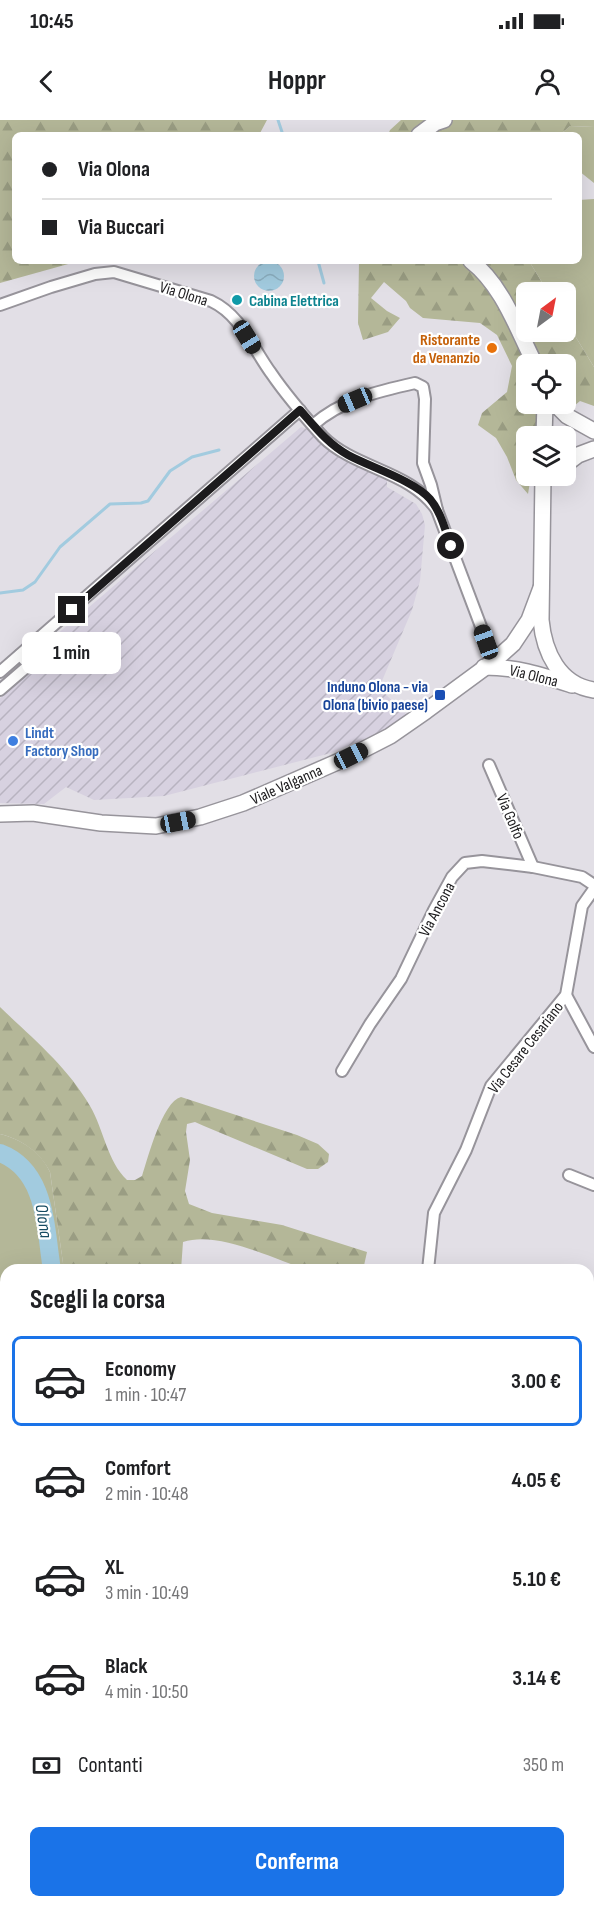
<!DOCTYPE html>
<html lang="it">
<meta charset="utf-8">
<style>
:root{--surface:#fff;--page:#f2f2f2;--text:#202124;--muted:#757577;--line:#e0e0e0;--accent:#1a73e8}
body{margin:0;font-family:"Sofia Sans Condensed",sans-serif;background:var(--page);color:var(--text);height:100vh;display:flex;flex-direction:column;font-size:22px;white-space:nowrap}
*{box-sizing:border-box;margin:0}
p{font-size:20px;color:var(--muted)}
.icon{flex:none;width:33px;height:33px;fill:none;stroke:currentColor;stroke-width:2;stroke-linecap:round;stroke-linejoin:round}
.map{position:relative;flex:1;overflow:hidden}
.drawer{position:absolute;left:0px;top:1144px;width:594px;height:644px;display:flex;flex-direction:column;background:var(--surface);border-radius:18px 18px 0 0;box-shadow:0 6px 24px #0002}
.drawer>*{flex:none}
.hud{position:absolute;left:12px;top:12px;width:570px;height:132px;border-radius:9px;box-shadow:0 6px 24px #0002;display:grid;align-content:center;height:132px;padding:0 30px;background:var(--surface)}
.needle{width:39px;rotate:32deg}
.controls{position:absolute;left:516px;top:162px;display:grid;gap:12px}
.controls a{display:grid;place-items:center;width:60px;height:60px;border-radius:9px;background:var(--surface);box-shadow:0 6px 24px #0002;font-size:30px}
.end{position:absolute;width:27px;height:27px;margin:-14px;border:8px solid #1c1b1d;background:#fff;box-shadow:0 0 0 3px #fff}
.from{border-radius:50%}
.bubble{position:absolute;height:42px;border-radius:9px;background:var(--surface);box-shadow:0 6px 24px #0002;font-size:20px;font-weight:700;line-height:42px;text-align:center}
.car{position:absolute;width:18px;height:36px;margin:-18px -9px;border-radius:8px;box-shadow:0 0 4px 2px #0007;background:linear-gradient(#222 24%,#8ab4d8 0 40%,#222 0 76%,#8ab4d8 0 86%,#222 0)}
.hud b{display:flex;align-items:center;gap:21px;height:57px;font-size:22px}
.hud b+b{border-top:2px solid var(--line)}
.hud i{width:15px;height:15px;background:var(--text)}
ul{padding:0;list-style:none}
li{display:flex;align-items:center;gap:18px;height:90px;margin:0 12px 9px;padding:0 18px;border:3px solid transparent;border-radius:9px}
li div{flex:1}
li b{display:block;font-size:22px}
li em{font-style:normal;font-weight:700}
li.current{border-color:var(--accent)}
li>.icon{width:54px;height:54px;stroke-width:1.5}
h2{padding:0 30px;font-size:27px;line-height:72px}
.pay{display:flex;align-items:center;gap:15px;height:66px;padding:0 30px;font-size:22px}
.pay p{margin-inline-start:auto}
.button{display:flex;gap:12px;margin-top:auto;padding:12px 30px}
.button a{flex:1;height:69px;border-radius:9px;background:var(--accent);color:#fff;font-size:24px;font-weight:700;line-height:69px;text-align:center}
.status{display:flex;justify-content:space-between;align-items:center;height:42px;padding:0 30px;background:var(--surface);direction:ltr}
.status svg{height:16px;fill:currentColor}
header{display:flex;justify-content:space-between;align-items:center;height:78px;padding:0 30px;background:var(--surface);font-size:27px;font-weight:700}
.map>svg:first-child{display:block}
.industrial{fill:url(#industrial-furrows)}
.grass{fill:#b4b798}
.forest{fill:url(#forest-firs);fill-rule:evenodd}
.water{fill:url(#water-waves)}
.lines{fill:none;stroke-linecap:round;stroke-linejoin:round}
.stream{stroke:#a2cbdf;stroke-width:3}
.river{stroke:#a2cbdf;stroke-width:18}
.minor-casing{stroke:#97949b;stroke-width:14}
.primary-casing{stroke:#97949b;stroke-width:18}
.minor{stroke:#fff;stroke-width:10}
.primary{stroke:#fff;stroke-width:15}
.route{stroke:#1c1b1d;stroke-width:8}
.culture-dot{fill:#0f9aa8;stroke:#fff;stroke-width:2}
.food-dot{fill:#e8710a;stroke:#fff;stroke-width:2}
.transit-dot{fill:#1a4fb4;stroke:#fff;stroke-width:2}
.shop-dot{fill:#3f7fe0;stroke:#fff;stroke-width:2}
.labels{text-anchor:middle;stroke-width:4.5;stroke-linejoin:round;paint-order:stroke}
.street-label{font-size:16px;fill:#1c1b1d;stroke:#fff}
.culture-label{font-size:16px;font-weight:bold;fill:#0d838f;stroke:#fff;text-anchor:start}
.food-label{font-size:16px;font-weight:bold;fill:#c56008;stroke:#fff;text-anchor:end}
.transit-label{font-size:16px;font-weight:bold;fill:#164399;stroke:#fff;text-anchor:end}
.shop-label{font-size:16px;font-weight:bold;fill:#366cbe;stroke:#fff;text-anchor:start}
.water-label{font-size:18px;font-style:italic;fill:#164b61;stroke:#fff}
</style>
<div class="status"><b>10:45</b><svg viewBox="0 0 49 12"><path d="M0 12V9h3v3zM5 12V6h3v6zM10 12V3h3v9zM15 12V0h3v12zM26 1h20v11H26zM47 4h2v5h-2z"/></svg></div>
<header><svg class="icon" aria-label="back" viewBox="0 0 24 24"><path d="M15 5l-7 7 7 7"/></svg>Hoppr<svg class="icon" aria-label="person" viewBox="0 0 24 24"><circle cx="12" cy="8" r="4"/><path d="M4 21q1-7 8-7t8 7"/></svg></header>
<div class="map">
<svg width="594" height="1787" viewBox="0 0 594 1787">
<defs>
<pattern id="industrial-furrows" width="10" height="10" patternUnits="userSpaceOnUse" patternTransform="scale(1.5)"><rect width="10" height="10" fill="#d7d1e0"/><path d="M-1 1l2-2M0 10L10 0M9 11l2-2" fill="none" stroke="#b8b3c0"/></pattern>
<pattern id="forest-firs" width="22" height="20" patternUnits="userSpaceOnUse" patternTransform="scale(1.5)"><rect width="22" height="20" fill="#b4b798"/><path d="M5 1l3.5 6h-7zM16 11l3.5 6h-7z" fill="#9a9d83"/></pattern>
<pattern id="water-waves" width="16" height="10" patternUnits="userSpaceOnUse" patternTransform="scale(1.5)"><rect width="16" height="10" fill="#a2cbdf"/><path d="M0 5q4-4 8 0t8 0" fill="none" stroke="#8baebf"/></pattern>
</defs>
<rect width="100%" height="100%" fill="#e2dfe6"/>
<g class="industrial">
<polygon points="301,307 311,310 351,342 387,359 387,367 416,384 422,394 425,405 420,461 412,490 379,568 409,597 381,612 331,633 164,676 94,680 66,667 44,684 0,683 0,578 36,547 29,538"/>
<polygon points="588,1594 594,1595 594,1735 588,1734"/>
<polygon points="588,1749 594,1750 594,1787 422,1787 421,1782 588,1782"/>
</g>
<g class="grass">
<polygon points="570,6 594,7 594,63 579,51 579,15 560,15"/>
<polygon points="594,79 594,247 566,201 566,172 548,172 529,141 579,141 579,80"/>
<path d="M 0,1014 C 21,1019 41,1032 50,1052 L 64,1150 L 6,1150 L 6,1430 L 4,1409 L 0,1407 Z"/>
</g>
<g class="forest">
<polygon points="0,0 267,0 259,15 15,15 15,141 90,141 79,141 0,163"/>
<polygon points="401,0 594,0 594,7 570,6 560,15 388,15 390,10"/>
<path d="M 359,141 L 529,141 L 548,172 L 526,172 L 526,212 L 566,212 L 566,201 L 594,247 L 594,286 L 580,281 L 574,286 L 540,293 L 536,316 L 526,316 L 526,356 L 531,356 L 528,374 L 516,360 L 507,337 L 496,318 L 478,305 L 482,293 L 507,272 L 512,246 L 497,215 L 480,203 L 423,198 L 410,188 L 406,181 L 384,162 L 371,178 L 387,191 L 400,198 L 388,212 L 363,220 L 358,203 ZM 526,244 L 566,244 L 566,284 L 526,284 Z"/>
<path d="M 0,887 C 32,918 67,946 90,986 C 104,1010 107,1041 127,1060 L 135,1060 L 142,1056 C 148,1038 162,982 181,977 L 297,1015 L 318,1024 L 329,1034 L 328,1042 L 318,1049 L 307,1049 L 204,1006 L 195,1002 L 187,1004 L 186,1012 L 190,1040 L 185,1071 L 189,1084 L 212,1093 L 282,1105 L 367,1132 L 363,1150 C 347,1151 323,1154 308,1150 C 274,1140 219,1110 183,1122 L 181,1150 L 64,1150 L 50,1052 C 40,1032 21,1019 0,1014 Z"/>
</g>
<circle class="water" cx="269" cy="156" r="15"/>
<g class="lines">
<g class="stream">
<polyline points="278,0 283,15"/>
<polyline points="318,141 324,163"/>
<polyline points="0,473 23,470 35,462 60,427 110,384 141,383 148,381 170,351 192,337 219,330"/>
</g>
<g class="river">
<path d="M 0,1033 C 47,1051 45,1108 52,1150"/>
<polyline points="325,1782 328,1787"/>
</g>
<defs>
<g id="minor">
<path d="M 0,185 L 51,167 L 95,154 L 114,152 L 211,181 C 241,195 252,227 271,253 C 286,275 305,297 323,317 C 355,349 411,351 437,390"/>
<path d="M 313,305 C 341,280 379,271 415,263 L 423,267 L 425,279 L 423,343 L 431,365 L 437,390 L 494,541"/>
<polyline points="0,552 300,290"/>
<polyline points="0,570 29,545 20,535"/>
<polyline points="489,645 533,747"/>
<polyline points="566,875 594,927"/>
<polyline points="342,951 370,904 401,859 434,790 452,757 465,743 482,741 533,747 582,757 594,765"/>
<polyline points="569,1055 594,1065"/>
<polyline points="428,1150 434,1093 466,1030 491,966 566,875 582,786 594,769"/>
<polyline points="588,1229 594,1221"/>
<polyline points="588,1260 594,1261"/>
<polyline points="588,1385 594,1385"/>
<polyline points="588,1440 594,1399"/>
<polyline points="588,1515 594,1518"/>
<polyline points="588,1742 594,1743"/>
<polyline points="227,1782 227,1787"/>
</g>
<g id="primary">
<polyline points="419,15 435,3 444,0"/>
<path d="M 471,141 C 503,166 517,209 535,244"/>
<polyline points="555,284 567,296 594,311"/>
<polyline points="544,316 545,284"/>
<polyline points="566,344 578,335 594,329"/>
<path d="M 543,356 L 541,500 C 544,532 559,565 594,570"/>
<path d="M 484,547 C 517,547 541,555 572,565"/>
<polyline points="0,694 33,693 101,703 156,706 200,697 243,683 351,636 390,616 426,591 494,541 513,524 529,500 541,468"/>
<polyline points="0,1381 6,1382"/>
<polyline points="363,1782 365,1787"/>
</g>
</defs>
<use href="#minor" class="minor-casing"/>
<use href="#primary" class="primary-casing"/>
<use href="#minor" class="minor"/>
<use href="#primary" class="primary"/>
</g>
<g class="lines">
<path class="route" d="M 72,490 L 300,290 C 315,307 328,324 348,335 C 370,347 415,361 430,379 C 441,392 445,410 451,426"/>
</g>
<circle class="culture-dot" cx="237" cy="180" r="6"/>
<circle class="food-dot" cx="492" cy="228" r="6"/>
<rect class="transit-dot" x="434" y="569" width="12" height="12" rx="3"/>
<circle class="shop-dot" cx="13" cy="621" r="6"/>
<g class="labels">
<g class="street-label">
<text transform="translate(184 173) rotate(17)" y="6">Via Olona</text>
<text transform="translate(534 555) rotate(14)" y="6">Via Olona</text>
<text transform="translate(286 664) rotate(-24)" y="6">Viale Valganna</text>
<text transform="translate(511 696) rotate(67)" y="6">Via Golfo</text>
<text transform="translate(436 789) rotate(-62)" y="6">Via Ancona</text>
<text transform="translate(525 927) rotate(-52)" y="6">Via Cesare Cesariano</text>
</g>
<g class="culture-label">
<text x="249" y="186">Cabina Elettrica</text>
</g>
<g class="food-label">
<text x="480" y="225">Ristorante<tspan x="480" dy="18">da Venanzio</tspan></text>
</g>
<g class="transit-label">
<text x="428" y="572">Induno Olona - via<tspan x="428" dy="18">Olona (bivio paese)</tspan></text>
</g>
<g class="shop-label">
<text x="25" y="618">Lindt<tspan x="25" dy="18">Factory Shop</tspan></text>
</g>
<g class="water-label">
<text transform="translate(44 1101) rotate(81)" y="6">Olona</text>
</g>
</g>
</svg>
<div class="controls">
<a><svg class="needle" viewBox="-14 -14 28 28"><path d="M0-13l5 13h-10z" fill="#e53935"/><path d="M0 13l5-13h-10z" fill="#757577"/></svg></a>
<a><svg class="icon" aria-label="locate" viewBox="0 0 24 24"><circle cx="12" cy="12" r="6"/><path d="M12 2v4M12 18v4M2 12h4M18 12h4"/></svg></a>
<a><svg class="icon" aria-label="layers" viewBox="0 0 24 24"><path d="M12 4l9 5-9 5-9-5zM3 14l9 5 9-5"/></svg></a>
</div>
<i class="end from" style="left:451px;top:426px"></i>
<i class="end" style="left:72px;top:490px"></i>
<div class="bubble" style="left:22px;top:512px;width:99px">1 min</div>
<i class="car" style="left:247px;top:217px;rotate:148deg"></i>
<i class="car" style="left:355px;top:280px;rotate:247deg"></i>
<i class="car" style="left:486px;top:522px;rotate:340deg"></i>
<i class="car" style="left:351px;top:636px;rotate:63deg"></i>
<i class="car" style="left:178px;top:702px;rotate:79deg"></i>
<div class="hud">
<b><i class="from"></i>Via Olona</b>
<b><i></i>Via Buccari</b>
</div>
<section class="drawer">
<h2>Scegli la corsa</h2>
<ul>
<li class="current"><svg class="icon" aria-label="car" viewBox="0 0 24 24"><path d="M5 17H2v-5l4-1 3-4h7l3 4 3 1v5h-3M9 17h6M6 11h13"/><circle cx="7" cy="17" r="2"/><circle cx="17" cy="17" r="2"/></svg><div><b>Economy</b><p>1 min · 10:47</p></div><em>3.00 €</em></li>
<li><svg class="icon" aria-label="car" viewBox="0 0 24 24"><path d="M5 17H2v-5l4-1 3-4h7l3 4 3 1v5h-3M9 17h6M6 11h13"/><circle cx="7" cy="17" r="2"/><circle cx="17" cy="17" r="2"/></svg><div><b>Comfort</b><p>2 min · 10:48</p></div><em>4.05 €</em></li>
<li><svg class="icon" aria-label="car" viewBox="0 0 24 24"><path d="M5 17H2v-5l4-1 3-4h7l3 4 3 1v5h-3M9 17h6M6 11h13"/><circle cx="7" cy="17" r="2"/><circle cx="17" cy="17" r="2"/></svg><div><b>XL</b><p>3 min · 10:49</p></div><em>5.10 €</em></li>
<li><svg class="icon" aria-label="car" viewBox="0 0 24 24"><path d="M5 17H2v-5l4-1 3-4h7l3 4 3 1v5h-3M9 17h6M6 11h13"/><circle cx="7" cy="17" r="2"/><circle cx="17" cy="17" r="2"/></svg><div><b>Black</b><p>4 min · 10:50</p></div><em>3.14 €</em></li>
</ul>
<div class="pay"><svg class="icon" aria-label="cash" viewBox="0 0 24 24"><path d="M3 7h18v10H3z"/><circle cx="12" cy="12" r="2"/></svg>Contanti<p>350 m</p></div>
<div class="button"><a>Conferma</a></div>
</section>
</div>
